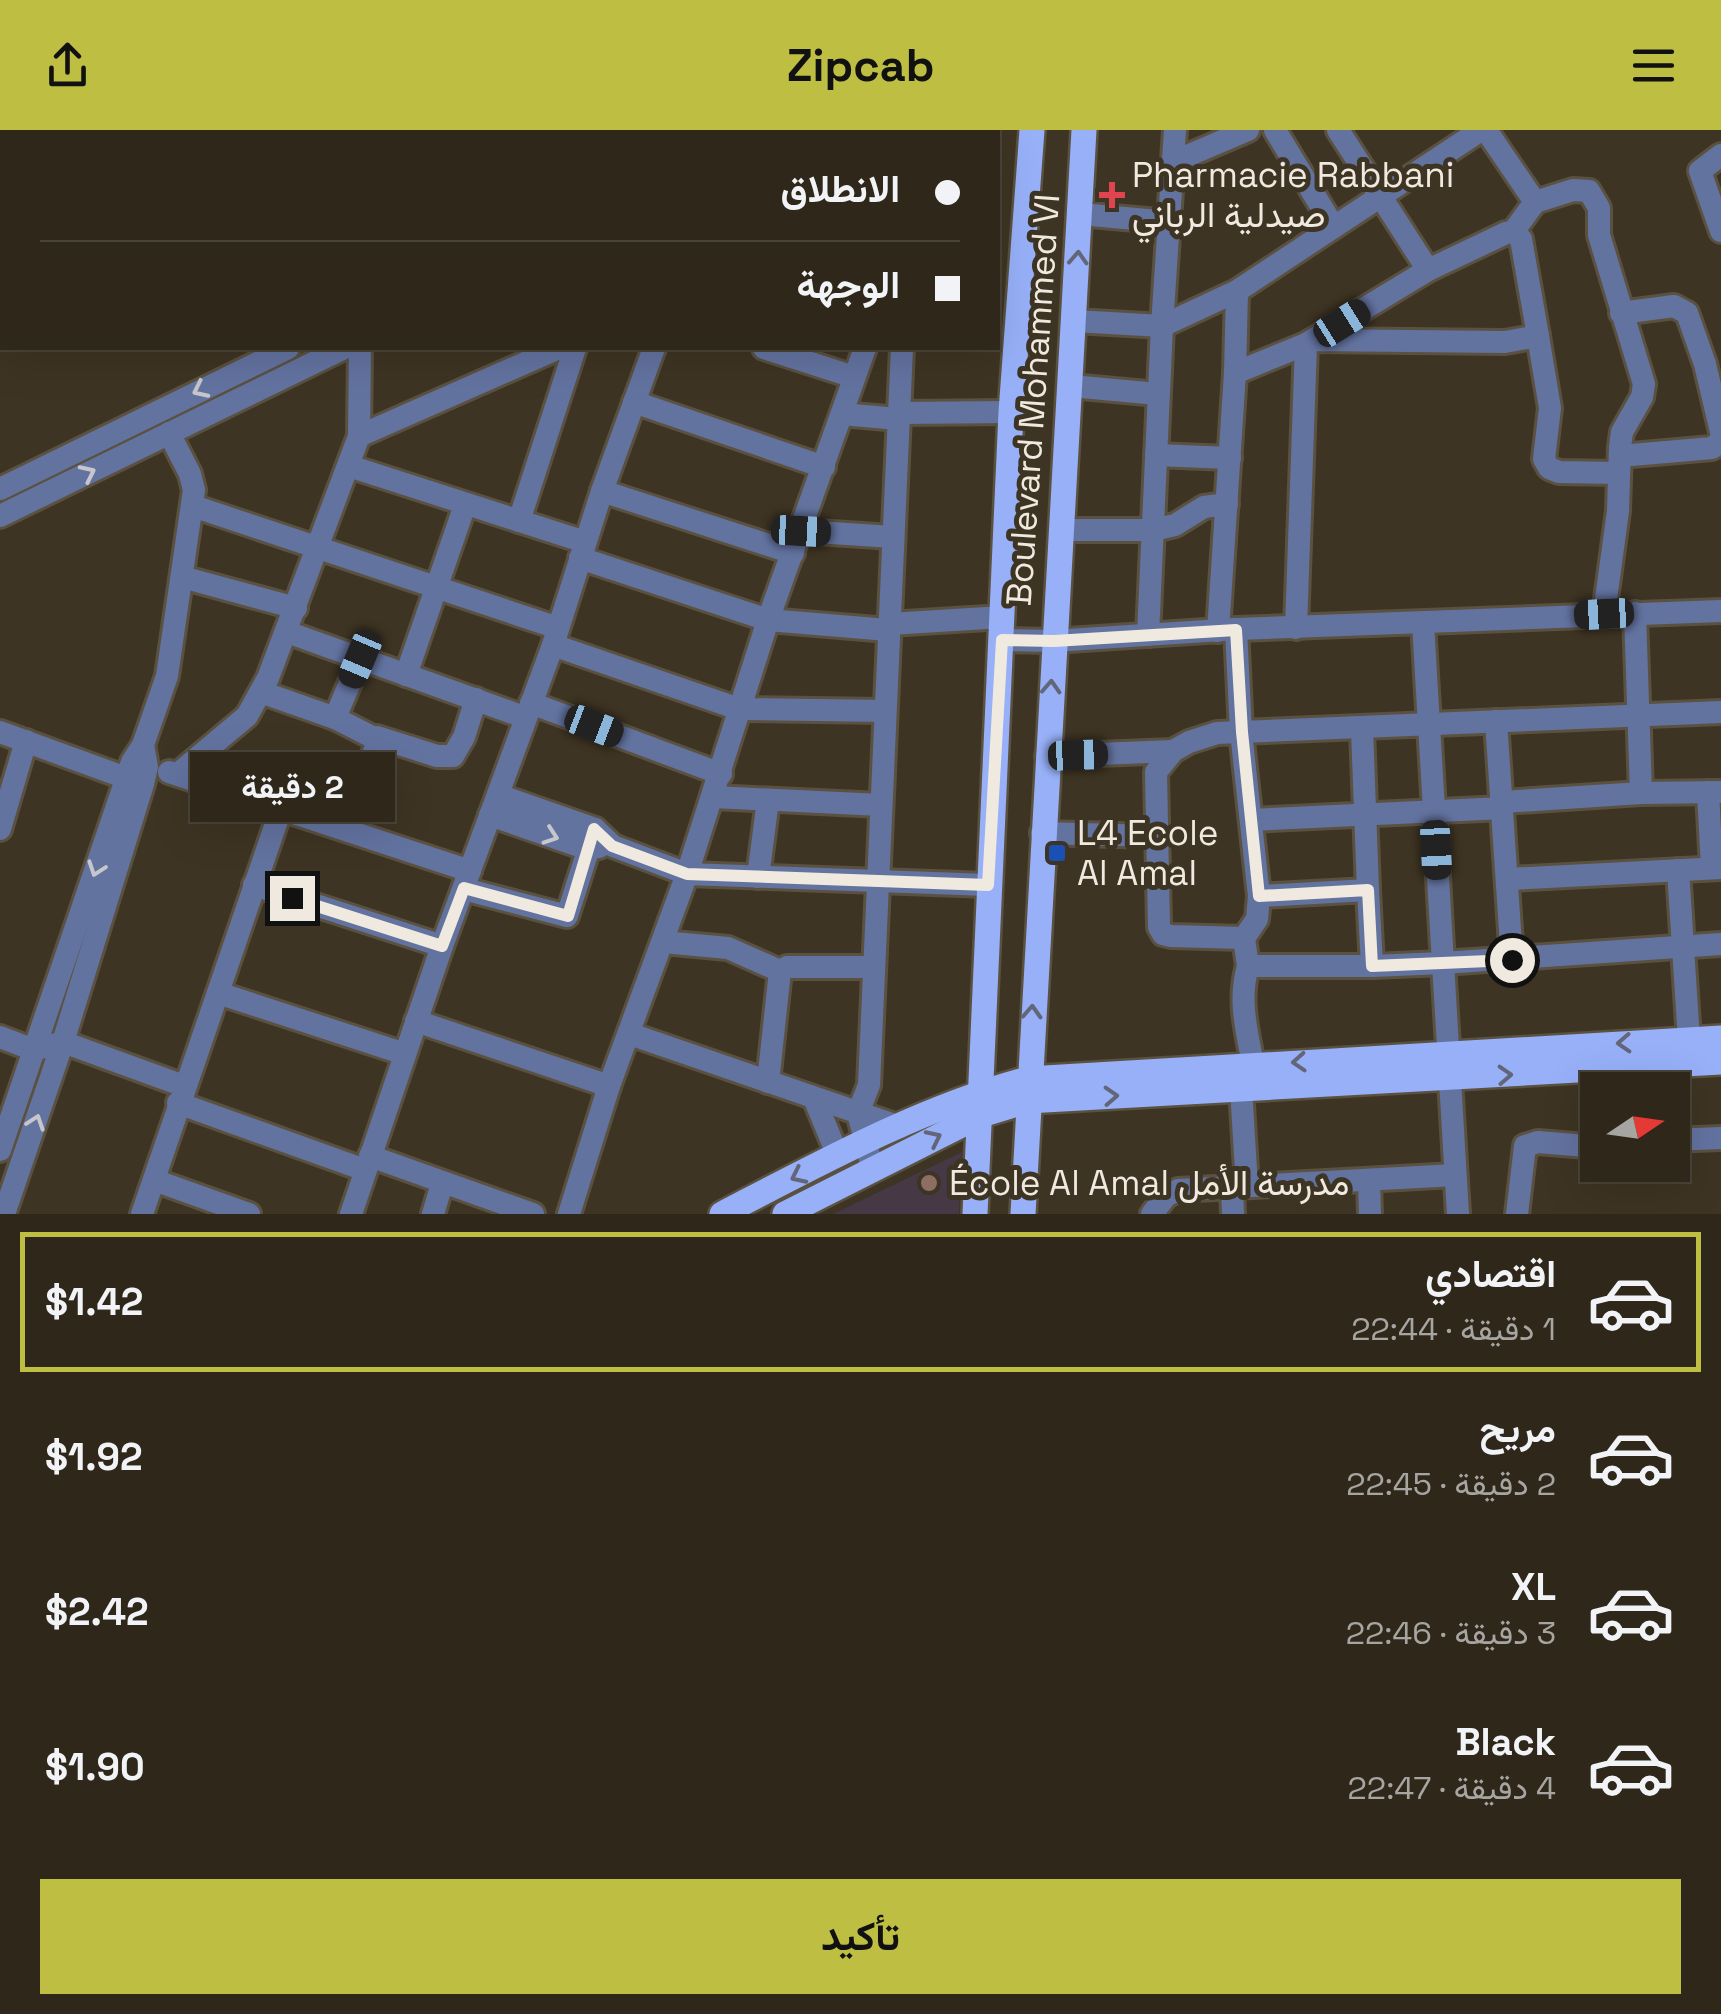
<!DOCTYPE html>
<html lang="ar">
<meta charset="utf-8">
<style>
:root{--surface:#2e271a;--page:#362f23;--text:#f1f3f6;--muted:#a7a5a2;--line:#494439;--accent:#bebf42}
body{margin:0;font-family:"Space Grotesk",Vazirmatn,sans-serif;background:var(--page);color:var(--text);direction:rtl;height:100vh;display:flex;flex-direction:column;font-size:38px;white-space:nowrap}
*{box-sizing:border-box;margin:0}
p{font-size:32px;color:var(--muted)}
.icon{flex:none;width:55px;height:55px;fill:none;stroke:currentColor;stroke-width:2;stroke-linecap:round;stroke-linejoin:round}
.map{position:relative;height:1084px;overflow:hidden;direction:ltr}
.details{display:flex;flex-direction:column;background:var(--surface);flex:1}
.details>*{flex:none}
.banner{position:absolute;left:0px;top:0px;width:1000px;height:220px;box-shadow:0 10px 40px #0002,0 0 0 2px var(--line);direction:rtl;display:grid;align-content:center;height:220px;padding:0 40px;background:var(--surface)}
.needle{width:65px;rotate:77deg}
.fabs{position:absolute;left:1580px;top:942px;display:grid;gap:20px}
.fabs a{display:grid;place-items:center;width:110px;height:110px;border-radius:0px;background:var(--surface);box-shadow:0 10px 40px #0002,0 0 0 2px var(--line);font-size:50px}
.end{position:absolute;width:45px;height:45px;margin:-22px;border:12px solid #f0e9df;background:#111;box-shadow:0 0 0 5px #111}
.from{border-radius:50%}
.bubble{position:absolute;height:70px;border-radius:0px;background:var(--surface);box-shadow:0 10px 40px #0002,0 0 0 2px var(--line);font-size:32px;font-weight:700;line-height:70px;text-align:center;direction:rtl}
.car{position:absolute;width:30px;height:60px;margin:-30px -15px;border-radius:12px;box-shadow:0 0 8px 2px #0007;background:linear-gradient(#222 24%,#8ab4d8 0 40%,#222 0 76%,#8ab4d8 0 86%,#222 0)}
.banner b{display:flex;align-items:center;gap:35px;height:95px;font-size:38px}
.banner b+b{border-top:2px solid var(--line)}
.banner i{width:25px;height:25px;background:var(--text)}
ul{padding:18px 0 0;list-style:none}
li{display:flex;align-items:center;gap:30px;height:140px;margin:0 20px 15px;padding:0 20px;border:5px solid transparent;border-radius:0px}
li div{flex:1}
li b{display:block;font-size:38px}
li em{font-style:normal;font-weight:700}
li.active{border-color:var(--accent)}
li>.icon{width:90px;height:90px;stroke-width:1.5}
.button{display:flex;gap:20px;margin-top:auto;padding:20px 40px}
.button a{flex:1;height:115px;border-radius:0px;background:var(--accent);color:#111;font-size:40px;font-weight:700;line-height:115px;text-align:center}
header{display:flex;justify-content:space-between;align-items:center;height:130px;padding:0 40px;background:var(--accent);color:#111;font-size:45px;font-weight:700}
.map>svg:first-child{display:block}
.education{fill:#463845}
.lines{fill:none;stroke-linecap:round;stroke-linejoin:round}
.minor-casing{stroke:#5a5141;stroke-width:28}
.major-casing{stroke:#5a5141;stroke-width:30}
.minor{stroke:#6373a0;stroke-width:22}
.major{stroke:#97b0f8;stroke-width:25}
.oneway{stroke:#626678}
.oneway2{stroke:#c6c6cc}
.route{stroke:#f0e9df;stroke-width:12}
.health-dot{fill:#e0444e;stroke:#3e3423;stroke-width:4}
.transit-dot{fill:#1a4fb4;stroke:#3e3423;stroke-width:4}
.education-dot{fill:#8d6e63;stroke:#3e3423;stroke-width:4}
.labels{text-anchor:middle;stroke-width:10;stroke-linejoin:round;paint-order:stroke}
.poi-label{font-size:35px;fill:#f0e9df;stroke:#3e3423;text-anchor:start}
.street-label{font-size:35px;fill:#f0e9df;stroke:#3e3423}
</style>
<header><svg class="icon" aria-label="menu" viewBox="0 0 24 24"><path d="M4 6h16M4 12h16M4 18h16"/></svg>Zipcab<svg class="icon" aria-label="share" viewBox="0 0 24 24"><path d="M12 15V3M7 8l5-5 5 5M5 13v7h14v-7"/></svg></header>
<div class="map">
<svg width="1721" height="1084" viewBox="0 0 1721 1084">
<rect width="100%" height="100%" fill="#3e3423"/>
<polygon class="education" points="962,1022 959,1084 833,1084"/>
<g class="lines">
<defs>
<g id="minor">
<polyline points="256,0 256,2"/>
<polyline points="342,0 342,2"/>
<polyline points="416,0 417,2"/>
<polyline points="1275,0 1333,96"/>
<polyline points="1338,0 1428,140"/>
<polyline points="1486,0 1535,72"/>
<polyline points="726,2 731,0"/>
<polyline points="779,2 784,0"/>
<polyline points="917,2 917,0"/>
<polyline points="1721,25 1700,41 1721,101"/>
<polyline points="1173,32 1248,0"/>
<polyline points="1080,84 1169,92"/>
<polyline points="1513,102 1535,72 1573,60 1589,61 1599,78 1599,105 1644,254 1642,267 1622,302 1620,317 1618,381 1604,484"/>
<polyline points="1621,183 1674,176 1687,183 1705,234 1721,302"/>
<polyline points="1075,191 1162,196 1237,161 1481,0"/>
<polyline points="1538,206 1550,278 1544,329 1549,338 1559,342 1618,343"/>
<polyline points="764,218 854,247"/>
<polyline points="1235,243 1306,214 1428,140 1506,103 1513,102 1521,109 1538,206 1505,212 1313,210"/>
<polyline points="1071,256 1158,264"/>
<polyline points="634,272 824,337"/>
<polyline points="899,283 1011,282"/>
<polyline points="842,284 898,289"/>
<polyline points="359,306 559,218"/>
<polyline points="1156,325 1230,328"/>
<polyline points="1620,326 1712,318 1721,311"/>
<polyline points="349,336 585,412"/>
<polyline points="0,359 288,218"/>
<polyline points="602,361 793,423"/>
<polyline points="193,376 558,498"/>
<polyline points="0,386 344,218"/>
<polyline points="519,391 575,218"/>
<polyline points="1061,400 1153,400 1175,395 1204,377 1227,374"/>
<polyline points="801,401 893,407"/>
<polyline points="580,428 768,490 888,500"/>
<polyline points="182,447 296,478"/>
<polyline points="1635,483 1641,663"/>
<polyline points="1423,493 1443,833 1721,814"/>
<polyline points="889,494 1003,487"/>
<polyline points="1296,498 1306,214"/>
<polyline points="1236,499 1241,602 1721,582"/>
<polyline points="1218,501 1235,243 1237,161"/>
<polyline points="287,502 524,587"/>
<polyline points="1148,505 1162,196 1175,0"/>
<polyline points="1003,510 1053,511 1236,499 1721,481"/>
<polyline points="553,515 739,579 885,581"/>
<polyline points="406,545 465,375"/>
<polyline points="261,562 335,588"/>
<polyline points="531,573 721,644"/>
<polyline points="1496,591 1512,830"/>
<polyline points="0,602 140,653"/>
<polyline points="377,607 437,626 453,626 464,607 476,569"/>
<polyline points="1047,626 1173,621"/>
<polyline points="169,642 470,741"/>
<polyline points="179,643 247,586 268,548 359,306 360,218"/>
<polyline points="1708,662 1712,738"/>
<polyline points="498,665 595,699 613,716 687,744 988,755"/>
<polyline points="713,667 881,675"/>
<polyline points="1503,672 1641,663 1721,662"/>
<polyline points="490,685 588,719 599,717"/>
<polyline points="1251,690 1503,678"/>
<polyline points="0,699 26,611"/>
<polyline points="347,700 378,610 335,588 360,529"/>
<polyline points="1042,703 1156,706"/>
<polyline points="1678,740 1689,910"/>
<polyline points="758,747 768,670"/>
<polyline points="1509,749 1721,738"/>
<polyline points="254,755 442,816"/>
<polyline points="464,759 567,786 595,699"/>
<polyline points="1259,766 1257,789 1244,808 1248,836 1372,836 1368,760"/>
<polyline points="1244,808 1171,806 1163,804 1159,797 1156,642 1173,621 1189,612 1217,603 1241,602 1259,766 1368,760 1362,599"/>
<polyline points="663,812 728,818 780,841"/>
<path d="M 1248,836 C 1238,870 1247,901 1253,935"/>
<polyline points="1372,836 1443,833 1458,1084"/>
<polyline points="218,863 405,924"/>
<polyline points="416,891 609,956"/>
<polyline points="630,904 900,997"/>
<polyline points="0,907 34,920 63,912 184,956"/>
<polyline points="768,952 780,841 787,837 874,837"/>
<polyline points="1241,959 1247,1056"/>
<polyline points="814,968 838,1026"/>
<polyline points="178,973 365,1040"/>
<polyline points="1672,1010 1721,1008"/>
<polyline points="0,1020 132,632 143,615 167,546 194,360 190,344 169,303"/>
<polyline points="370,1026 533,1084"/>
<polyline points="870,1029 858,983 869,955 902,218"/>
<polyline points="154,1050 249,1084"/>
<polyline points="1369,1050 1370,1084"/>
<polyline points="1232,1057 1233,1084"/>
<polyline points="4,1084 63,912 143,654 147,637 143,615"/>
<polyline points="142,1084 281,679"/>
<polyline points="351,1084 442,816 553,515 602,361 654,218"/>
<polyline points="433,1084 442,1054"/>
<polyline points="569,1084 609,956 687,744 768,490 865,218"/>
<polyline points="1152,1084 1166,1066 1178,1060 1455,1045"/>
<polyline points="1517,1084 1525,1016 1538,1012 1598,1017"/>
</g>
<g id="major">
<path d="M 722,1084 C 818,1034 924,976 1028,949 L 1721,908"/>
<polyline points="785,1084 981,985 1027,971 1721,932"/>
<polyline points="975,1084 1011,282 1032,0"/>
<polyline points="1023,1084 1084,0"/>
</g>
</defs>
<use href="#minor" class="minor-casing"/>
<use href="#major" class="major-casing"/>
<use href="#minor" class="minor"/>
<use href="#major" class="major"/>
</g>
<defs><path id="oneway-chevron" d="M-2-3.5L2.5 0L-2 3.5" fill="none" stroke-width="1.6" stroke-linecap="round" stroke-linejoin="round" transform="scale(2.5)"/></defs>
<g class="oneway">
<use href="#oneway-chevron" transform="translate(1078 128) rotate(-87)"/>
<use href="#oneway-chevron" transform="translate(1051 557) rotate(-87)"/>
<use href="#oneway-chevron" transform="translate(1032 882) rotate(-87)"/>
<use href="#oneway-chevron" transform="translate(1624 913) rotate(177)"/>
<use href="#oneway-chevron" transform="translate(1299 932) rotate(176)"/>
<use href="#oneway-chevron" transform="translate(1505 945) rotate(-3)"/>
<use href="#oneway-chevron" transform="translate(1111 966) rotate(-3)"/>
<use href="#oneway-chevron" transform="translate(934 1008) rotate(-26)"/>
<use href="#oneway-chevron" transform="translate(798 1046) rotate(154)"/>
</g>
<g class="oneway2">
<use href="#oneway-chevron" transform="translate(200 260) rotate(154)"/>
<use href="#oneway-chevron" transform="translate(88 343) rotate(-26)"/>
<use href="#oneway-chevron" transform="translate(551 706) rotate(19)"/>
<use href="#oneway-chevron" transform="translate(96 739) rotate(109)"/>
<use href="#oneway-chevron" transform="translate(36 992) rotate(-71)"/>
</g>
<g class="lines">
<polyline class="route" points="292,768 442,816 464,758 568,786 594,699 612,716 687,744 988,755 1002,510 1054,511 1236,500 1242,602 1259,766 1368,760 1372,836 1512,830"/>
</g>
<path class="health-dot" d="M1107 50h10v10h10v10h-10v10h-10v-10h-10v-10h10z"/>
<rect class="transit-dot" x="1047" y="713" width="20" height="20" rx="5"/>
<circle class="education-dot" cx="929" cy="1053" r="10"/>
<g class="labels">
<g class="poi-label">
<text x="1132" y="57">Pharmacie Rabbani<tspan x="1132" dy="40">صيدلية الرباني</tspan></text>
<text x="1077" y="715">L4 Ecole<tspan x="1077" dy="40">Al Amal</tspan></text>
<text x="949" y="1065">École Al Amal مدرسة الأمل</text>
</g>
<g class="street-label">
<text transform="translate(1033 270) rotate(-86)" y="12">Boulevard Mohammed VI</text>
</g>
</g>
</svg>
<div class="fabs">
<a><svg class="needle" viewBox="-14 -14 28 28"><path d="M0-13l5 13h-10z" fill="#e53935"/><path d="M0 13l5-13h-10z" fill="#a7a5a2"/></svg></a>
</div>
<i class="end from" style="left:1512px;top:830px"></i>
<i class="end" style="left:292px;top:768px"></i>
<div class="bubble" style="left:190px;top:622px;width:205px">2 دقيقة</div>
<i class="car" style="left:1342px;top:193px;rotate:58deg"></i>
<i class="car" style="left:801px;top:401px;rotate:93deg"></i>
<i class="car" style="left:1604px;top:484px;rotate:267deg"></i>
<i class="car" style="left:360px;top:529px;rotate:203deg"></i>
<i class="car" style="left:594px;top:596px;rotate:111deg"></i>
<i class="car" style="left:1078px;top:625px;rotate:88deg"></i>
<i class="car" style="left:1436px;top:720px;rotate:177deg"></i>
<div class="banner">
<b><i class="from"></i>الانطلاق</b>
<b><i></i>الوجهة</b>
</div>
</div>
<section class="details">
<ul>
<li class="active"><svg class="icon" aria-label="car" viewBox="0 0 24 24"><path d="M5 17H2v-5l4-1 3-4h7l3 4 3 1v5h-3M9 17h6M6 11h13"/><circle cx="7" cy="17" r="2"/><circle cx="17" cy="17" r="2"/></svg><div><b>اقتصادي</b><p>1 دقيقة · 22:44</p></div><em>$1.42</em></li>
<li><svg class="icon" aria-label="car" viewBox="0 0 24 24"><path d="M5 17H2v-5l4-1 3-4h7l3 4 3 1v5h-3M9 17h6M6 11h13"/><circle cx="7" cy="17" r="2"/><circle cx="17" cy="17" r="2"/></svg><div><b>مريح</b><p>2 دقيقة · 22:45</p></div><em>$1.92</em></li>
<li><svg class="icon" aria-label="car" viewBox="0 0 24 24"><path d="M5 17H2v-5l4-1 3-4h7l3 4 3 1v5h-3M9 17h6M6 11h13"/><circle cx="7" cy="17" r="2"/><circle cx="17" cy="17" r="2"/></svg><div><b>XL</b><p>3 دقيقة · 22:46</p></div><em>$2.42</em></li>
<li><svg class="icon" aria-label="car" viewBox="0 0 24 24"><path d="M5 17H2v-5l4-1 3-4h7l3 4 3 1v5h-3M9 17h6M6 11h13"/><circle cx="7" cy="17" r="2"/><circle cx="17" cy="17" r="2"/></svg><div><b>Black</b><p>4 دقيقة · 22:47</p></div><em>$1.90</em></li>
</ul>
<div class="button"><a>تأكيد</a></div>
</section>
